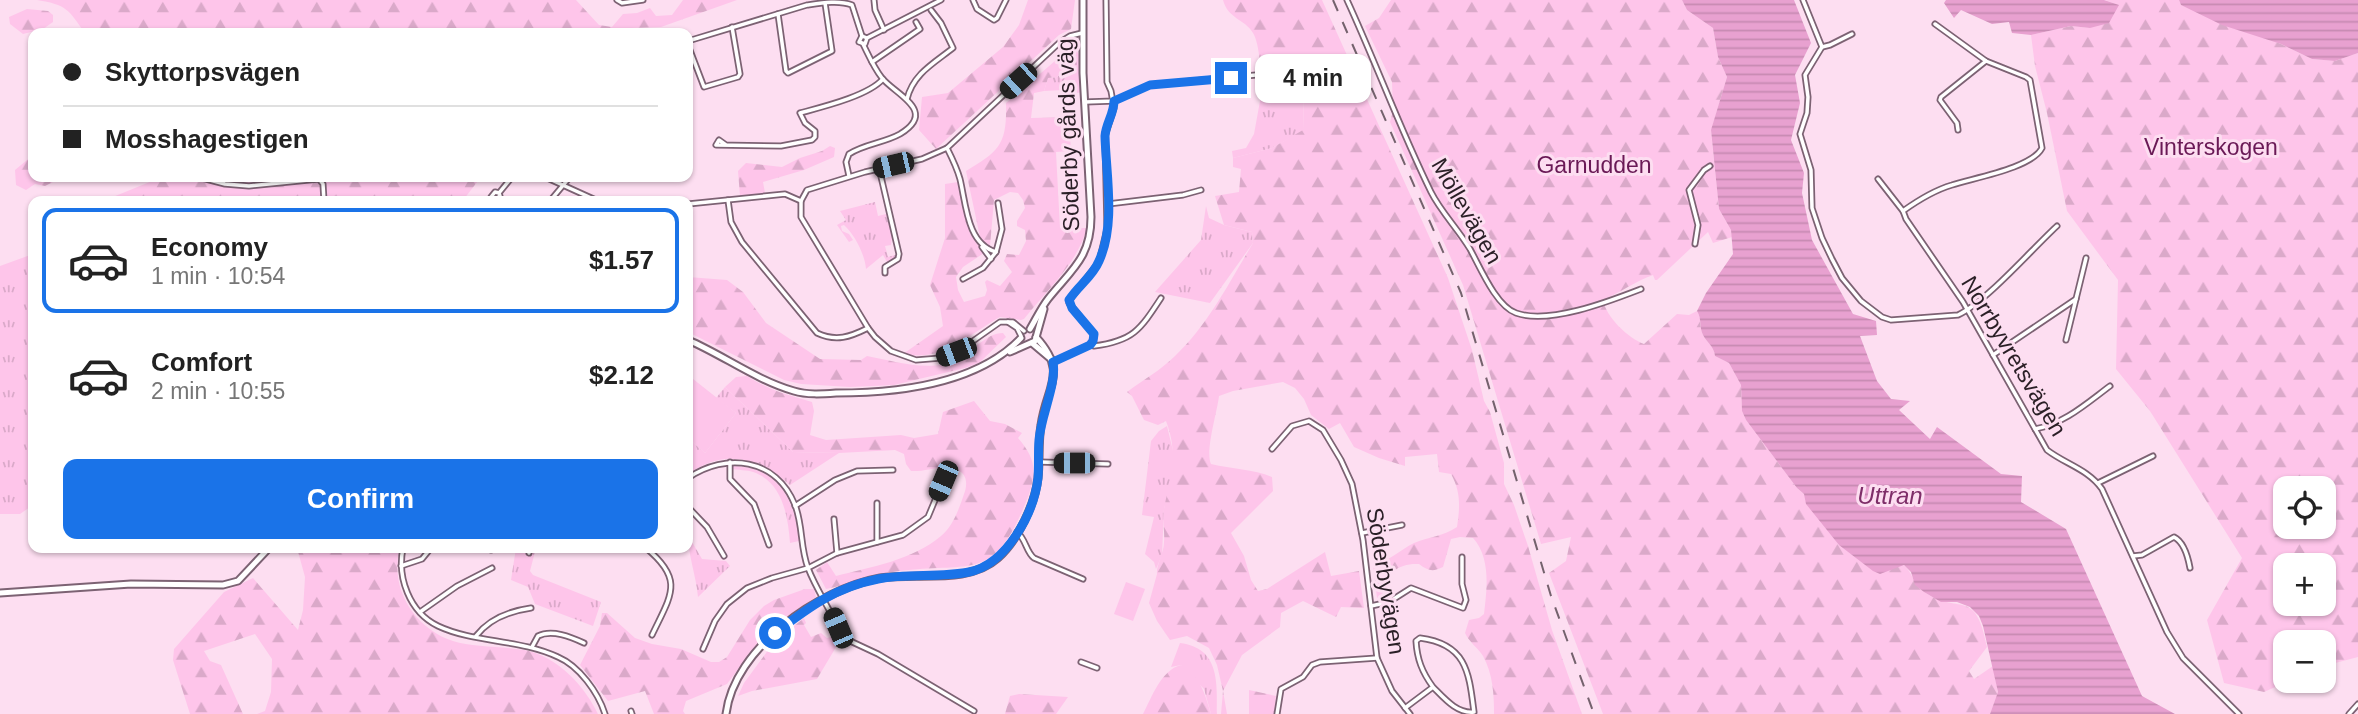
<!DOCTYPE html>
<meta charset="utf-8">
<style>
:root{--surface:#fff;--page:#f2f2f2;--text:#222;--muted:#767676;--line:#e0e0e0;--accent:#1a73e8}
body{margin:0;font-family:Arial,sans-serif;background:var(--page);color:var(--text);height:100vh;display:flex;flex-direction:column;font-size:26px;white-space:nowrap}
*{box-sizing:border-box;margin:0}
p{font-size:23px;color:var(--muted)}
.icon{flex:none;width:38px;height:38px;fill:none;stroke:currentColor;stroke-width:2;stroke-linecap:round;stroke-linejoin:round}
.map{position:relative;flex:1;overflow:hidden}
.side{position:absolute;left:28px;top:196px;width:665px;height:357px;display:flex;flex-direction:column;background:var(--surface);border-radius:14px;box-shadow:0 2px 5px #0004}
.side>*{flex:none}
.hud{position:absolute;left:28px;top:28px;width:665px;height:154px;border-radius:14px;box-shadow:0 2px 5px #0004;display:grid;align-content:center;height:154px;padding:0 35px;background:var(--surface)}
.controls{position:absolute;left:2273px;top:476px;display:grid;gap:14px}
.controls a{display:grid;place-items:center;width:63px;height:63px;border-radius:14px;background:var(--surface);box-shadow:0 2px 5px #0004;font-size:35px}
.end{position:absolute;width:32px;height:32px;margin:-16px;border:9px solid #1a73e8;background:#fff;box-shadow:0 0 0 4px #fff}
.from{border-radius:50%}
.bubble{position:absolute;height:49px;border-radius:14px;background:var(--surface);box-shadow:0 2px 5px #0004;font-size:23px;font-weight:700;line-height:49px;text-align:center}
.car{position:absolute;width:21px;height:42px;margin:-21px -10px;border-radius:9px;box-shadow:0 0 5px 2px #0007;background:linear-gradient(#222 24%,#8ab4d8 0 40%,#222 0 76%,#8ab4d8 0 86%,#222 0)}
.hud b{display:flex;align-items:center;gap:24px;height:66px;font-size:26px}
.hud b+b{border-top:2px solid var(--line)}
.hud i{width:18px;height:18px;background:var(--text)}
ul{padding:12px 0 0;list-style:none}
li{display:flex;align-items:center;gap:21px;height:105px;margin:0 14px 10px;padding:0 21px;border:4px solid transparent;border-radius:14px}
li div{flex:1}
li b{display:block;font-size:26px}
li em{font-style:normal;font-weight:700}
li.on{border-color:var(--accent)}
li>.icon{width:63px;height:63px;stroke-width:1.5}
.action{display:flex;gap:14px;margin-top:auto;padding:14px 35px}
.action a{flex:1;height:80px;border-radius:14px;background:var(--accent);color:#fff;font-size:28px;font-weight:700;line-height:80px;text-align:center}
.map>svg:first-child{display:block}
.grass{fill:url(#grass-tufts)}
.forest{fill:url(#forest-firs);fill-rule:evenodd}
.garden{fill:#fec5ea}
.water{fill:url(#water-rules)}
.lines{fill:none;stroke-linecap:round;stroke-linejoin:round}
.street-casing{stroke:#7c6273;stroke-width:7}
.secondary-casing{stroke:#7c6273;stroke-width:9}
.street{stroke:#fff;stroke-width:3.5}
.secondary{stroke:#fff;stroke-width:5}
.rail{stroke:#74626d;stroke-width:2;stroke-dasharray:12 12;stroke-linecap:butt}
.route{stroke:#1a73e8;stroke-width:9}
.labels{text-anchor:middle;stroke-width:6;stroke-linejoin:round;paint-order:stroke}
.street-label{font-size:23px;fill:#2a1f26;stroke:#fddef1}
.park-label{font-size:23px;fill:#6a1956;stroke:#fddef1}
.water-label{font-size:24px;font-style:italic;fill:#7f2e69;stroke:#fddef1}
</style>
<div class="map">
<svg width="2358" height="714" viewBox="0 0 2358 714">
<defs>
<pattern id="grass-tufts" width="24" height="20" patternUnits="userSpaceOnUse" patternTransform="scale(1.75)"><rect width="24" height="20" fill="#fec5ea"/><path d="M3 7l-1-3M5 7V3M7 7l1-3M15 17l-1-3M17 17v-4M19 17l1-3" fill="none" stroke="#daa9c9"/></pattern>
<pattern id="forest-firs" width="22" height="20" patternUnits="userSpaceOnUse" patternTransform="scale(1.75)"><rect width="22" height="20" fill="#fec5ea"/><path d="M5 1l3.5 6h-7zM16 11l3.5 6h-7z" fill="#daa9c9"/></pattern>
<pattern id="water-rules" width="6" height="5" patternUnits="userSpaceOnUse" patternTransform="scale(1.75)"><rect width="6" height="5" fill="#e8a1d0"/><path d="M0 2.5h6" fill="none" stroke="#c78ab2"/></pattern>
</defs>
<rect width="100%" height="100%" fill="#fddef1"/>
<g class="grass">
<polygon points="1080,57 1081,92 1077,93 1075,80 1063,81 1063,90 1044,91 1048,78 1057,77"/>
<polygon points="1262,90 1304,92 1303,131 1272,148 1233,158 1232,151 1246,148 1254,134"/>
<path d="M 875,202 L 878,216 L 890,213 L 895,236 L 892,237 L 891,245 L 885,246 L 888,257 L 895,255 L 898,262 L 890,267 L 883,255 L 866,269 C 865,255 855,235 844,225 L 841,226 L 842,231 L 849,234 L 853,240 L 849,242 L 837,225 L 846,220 L 840,211 Z"/>
<polygon points="1206,206 1209,218 1224,225 1252,232 1253,243 1210,303 1155,292 1201,240"/>
<polygon points="33,254 33,505 20,514 0,514 0,266"/>
<path d="M 725,387 L 793,452 L 839,453 L 790,485 C 758,458 723,447 688,475 L 688,438 L 705,453 L 736,413 L 716,398 Z"/>
<polygon points="1167,426 1174,455 1171,482 1164,509 1162,555 1156,569 1154,562 1145,554 1154,517 1142,515 1151,441 1159,431"/>
<path d="M 733,466 C 779,467 795,500 799,541 L 790,543 C 788,517 783,482 753,472 C 747,470 738,470 731,469 Z"/>
<path d="M 688,535 L 702,559 L 726,561 L 730,566 L 698,597 C 696,575 688,555 688,535 Z"/>
<polygon points="516,548 523,548 530,555 534,548 536,548 530,571 533,575 601,602 593,626 535,604 528,587 511,580"/>
<path d="M 1180,643 C 1220,648 1217,683 1217,714 L 1211,714 L 1204,689 L 1181,665 L 1171,667 Z"/>
</g>
<g class="forest">
<path d="M 37,0 L 576,0 L 599,25 L 612,27 L 623,14 L 637,13 L 650,8 L 656,16 L 672,15 L 683,0 L 737,0 L 661,27 L 631,28 L 618,33 L 85,33 C 68,9 67,5 37,0 Z"/>
<polygon points="1028,0 1075,0 1071,29 1059,35 936,149 919,130 922,97 948,93 1003,47 1019,25"/>
<path d="M 1223,0 L 1322,0 L 1448,278 L 1472,350 L 1484,401 L 1490,412 L 1504,463 L 1504,484 L 1514,505 L 1528,546 L 1552,630 L 1582,714 L 1494,714 C 1494,695 1493,674 1483,656 C 1478,648 1469,642 1465,633 L 1469,620 L 1479,618 L 1484,614 C 1487,589 1491,558 1473,538 L 1460,537 L 1451,539 L 1443,567 C 1433,572 1428,571 1419,564 C 1399,563 1384,573 1384,594 L 1377,598 L 1373,565 C 1388,562 1400,550 1414,543 C 1428,537 1444,536 1457,527 C 1460,507 1461,492 1451,474 L 1439,472 L 1437,454 L 1405,457 L 1405,466 L 1379,458 L 1354,447 L 1340,423 L 1329,429 L 1311,415 L 1304,399 L 1295,388 L 1283,382 L 1233,391 L 1219,396 C 1217,413 1205,451 1211,464 C 1232,469 1253,469 1272,477 L 1273,491 L 1231,533 L 1244,556 L 1251,580 L 1258,591 L 1267,589 L 1325,552 L 1331,576 L 1359,571 L 1364,608 L 1341,607 L 1336,617 L 1303,601 L 1281,613 L 1280,627 L 1242,655 L 1223,691 L 1227,714 L 1221,714 L 1223,691 L 1217,665 L 1209,648 L 1187,636 L 1170,640 L 1157,621 L 1149,603 L 1157,574 C 1156,565 1164,553 1164,542 C 1165,531 1162,520 1164,509 C 1170,476 1179,455 1166,421 L 1158,425 L 1144,420 L 1132,396 L 1127,392 C 1143,380 1161,370 1175,356 C 1208,325 1230,281 1253,243 L 1252,232 L 1224,225 L 1215,196 L 1239,192 L 1241,169 L 1233,167 L 1233,158 L 1272,148 L 1303,130 L 1304,92 L 1262,90 C 1261,76 1260,44 1253,33 C 1245,19 1228,19 1223,0 Z"/>
<path d="M 1391,0 L 1682,0 L 1687,10 L 1713,28 L 1718,57 L 1727,77 L 1711,131 L 1719,209 L 1731,230 L 1732,237 L 1713,243 L 1708,232 L 1657,280 L 1655,280 L 1653,275 C 1636,281 1621,292 1603,300 C 1606,317 1628,338 1644,344 L 1677,314 L 1689,315 L 1697,311 C 1702,319 1699,327 1703,335 C 1707,343 1714,346 1715,356 L 1729,363 L 1741,385 L 1742,411 L 1746,420 L 1797,488 L 1804,494 L 1839,545 L 1904,565 C 1913,573 1913,584 1923,591 C 1959,617 1975,585 1987,647 L 1969,671 L 1974,679 L 1993,666 L 1998,693 L 1990,714 L 1603,714 L 1549,573 L 1566,561 L 1571,537 L 1541,544 L 1463,285 L 1390,122 L 1393,111 L 1392,82 L 1365,26 L 1379,18 Z"/>
<path d="M 2105,0 L 2179,0 L 2181,5 L 2281,44 L 2312,59 L 2335,61 L 2358,53 L 2358,657 L 2324,666 L 2324,642 L 2286,642 L 2286,681 L 2289,681 L 2264,692 L 2224,683 L 2207,620 L 2242,558 L 2150,411 L 2116,369 L 2118,280 L 2067,211 L 2047,113 L 2035,66 L 2031,35 L 2071,26 L 2090,28 L 2118,5 ZM 2286,488 L 2324,488 L 2324,527 L 2286,527 ZM 2286,565 L 2324,565 L 2324,604 L 2286,604 Z"/>
<polygon points="27,9 48,11 53,15 53,22 43,29 23,34 10,24 9,17"/>
<path d="M 1070,48 L 1077,51 L 1080,57 L 1057,77 L 1048,78 L 1044,91 L 1034,93 L 1031,118 L 1069,117 L 1071,151 L 1056,152 L 1060,228 L 1087,228 C 1077,264 1047,290 1024,319 L 1021,320 L 1000,317 C 967,335 944,362 903,354 L 943,326 L 940,307 L 930,285 L 945,238 L 945,184 L 958,182 L 970,233 L 984,253 L 963,267 L 956,277 L 958,290 L 964,302 L 985,296 L 987,290 L 985,282 L 987,280 L 1000,286 L 1012,272 L 1004,261 L 1007,254 L 1019,255 L 1026,241 L 1025,230 L 1017,226 L 1017,221 L 1025,208 L 1023,200 L 1018,193 L 1010,192 L 994,200 L 990,246 L 986,246 L 980,237 L 966,171 C 1000,151 1007,144 1006,103 Z"/>
<polygon points="830,146 835,148 834,157 804,170 763,182 765,193 740,196 738,171 746,163 782,167 800,158 822,151"/>
<polygon points="33,155 33,177 61,178 45,186 35,184 26,190 16,185 15,170"/>
<polygon points="162,177 481,177 464,199 465,201 103,201"/>
<path d="M 688,277 L 727,280 L 743,292 L 766,323 L 820,359 L 861,360 L 867,356 C 895,361 928,373 956,360 C 972,352 986,333 1003,333 L 1006,337 L 979,363 L 965,368 L 894,385 L 850,387 L 801,384 L 784,380 L 688,332 Z"/>
<path d="M 747,376 C 771,391 785,394 812,402 L 814,411 L 810,435 L 826,440 L 901,435 L 914,438 L 938,434 L 943,412 L 974,401 L 990,421 L 1005,424 L 1022,433 L 1018,438 C 1036,459 1037,471 1028,497 C 993,587 971,560 893,572 C 870,575 848,585 826,589 L 816,570 L 827,562 L 836,576 C 871,567 913,560 941,536 C 953,526 959,509 964,494 C 967,487 968,475 959,471 C 944,463 927,472 911,471 L 906,464 L 904,454 L 895,450 L 839,453 L 793,452 L 725,387 L 736,377 Z"/>
<path d="M 297,548 L 400,548 C 389,588 414,628 453,641 C 477,649 516,645 538,654 C 565,665 586,689 598,714 L 257,714 L 265,711 L 271,692 L 272,659 L 255,634 L 204,651 L 210,661 L 221,665 L 243,714 L 190,714 L 173,660 L 174,649 L 224,592 L 253,578 L 298,630 L 303,610 L 305,577 Z"/>
<polygon points="805,589 814,589 816,597 789,615 762,638 727,684 686,701 683,711 685,714 654,714 645,691 608,701 580,665 600,626 602,613 607,613 635,638 652,644 681,649 711,662 719,662 727,657 750,620 764,606 774,600"/>
<polygon points="804,618 806,623 804,625 811,637 821,633 827,638 838,635 842,637 817,679 752,691 738,696 744,683 774,642"/>
<path d="M 1181,665 C 1200,675 1205,694 1211,714 L 1143,714 C 1152,697 1161,670 1181,665 Z"/>
<polygon points="1249,690 1276,696 1274,714 1249,714"/>
<polygon points="1019,694 1068,697 1056,714 1005,714 1010,696"/>
</g>
<g class="garden">
<polygon points="688,375 736,413 705,453 688,438"/>
<polygon points="1126,582 1145,589 1133,621 1114,614"/>
</g>
<g class="water">
<path d="M 1682,0 L 1794,0 L 1811,43 L 1795,75 L 1800,103 L 1791,140 L 1804,173 L 1802,193 L 1812,240 L 1853,314 L 1876,321 L 1877,335 L 1860,336 L 1877,381 L 1891,399 L 1910,401 L 1899,410 L 1930,439 L 1937,427 L 2001,474 L 2022,476 L 2021,502 L 2066,529 L 2142,696 L 2175,714 L 1990,714 L 1998,692 L 1983,626 L 1979,616 L 1970,607 L 1957,602 L 1941,602 L 1924,592 L 1915,585 L 1911,572 L 1904,565 L 1880,574 L 1873,571 L 1839,545 L 1806,504 L 1804,494 L 1797,488 L 1746,420 L 1742,411 L 1741,385 L 1729,363 L 1715,356 C 1714,346 1707,343 1703,335 C 1699,327 1702,319 1697,311 L 1706,293 L 1733,254 L 1731,230 L 1719,209 L 1711,130 L 1727,77 L 1718,57 L 1713,28 L 1687,10 Z"/>
<polygon points="1946,0 2104,0 2119,5 2109,23 2090,28 2071,26 2031,35 2012,33 2009,22 1992,24 1961,10 1954,18 1944,3"/>
<polygon points="2179,0 2358,0 2358,53 2335,61 2312,59 2281,44 2222,25 2181,5"/>
</g>
<g class="lines">
<defs>
<g id="street">
<polyline points="617,0 622,3 643,0"/>
<polyline points="874,0 875,10 884,30"/>
<polyline points="973,0 977,9 994,20 997,18 1006,0"/>
<path d="M 1347,0 C 1376,63 1400,129 1431,192 C 1441,212 1458,229 1470,249 C 1480,267 1496,306 1516,313 C 1549,325 1610,301 1641,289"/>
<path d="M 1803,0 L 1822,47 L 1805,75 L 1808,97 L 1807,113 L 1800,134 L 1811,170 L 1812,208 L 1822,238 L 1832,259 L 1842,278 L 1861,301 L 1882,317 L 1891,320 L 1958,315 C 1986,302 2032,249 2057,226"/>
<polyline points="778,14 786,71 788,73 832,51 825,3"/>
<polyline points="867,38 865,44 859,42 862,36 867,38 941,0"/>
<path d="M 688,41 L 807,5 C 821,3 839,0 852,5 L 862,36"/>
<polyline points="688,45 704,87 738,77 740,74 732,27"/>
<polyline points="1822,47 1830,45 1852,34"/>
<polyline points="872,62 920,29 916,22"/>
<path d="M 907,99 C 913,74 934,63 953,48 L 941,23 L 931,10"/>
<polyline points="1085,102 1114,101 1150,85 1256,75"/>
<polyline points="1958,130 1957,123 1940,100 1941,97 1986,61"/>
<path d="M 726,145 L 719,140 L 716,145 L 781,146 L 812,140 L 815,137 L 815,131 L 805,123 L 800,113 C 822,107 868,96 883,79"/>
<path d="M 947,148 C 952,158 957,168 960,179 C 966,204 967,244 996,252 L 1002,229 L 998,203"/>
<polyline points="879,168 899,254 898,259 885,267 885,273"/>
<path d="M 849,176 L 846,162 L 849,154 C 864,144 884,143 900,134 C 938,111 896,95 882,78 C 874,68 869,56 863,44"/>
<polyline points="545,177 598,201"/>
<polyline points="202,178 225,184 249,186 319,179 323,184 324,201"/>
<path d="M 1878,179 L 1903,211 L 1906,219 L 1963,302 L 2047,450 C 2065,464 2088,469 2102,489 L 2167,632 L 2183,658 L 2239,714"/>
<polyline points="499,193 495,192 491,197 493,201 500,196 499,193 512,177"/>
<path d="M 728,200 L 731,222 L 742,242 L 817,333 C 836,342 850,337 868,328"/>
<polyline points="550,201 570,177"/>
<polyline points="688,204 785,194 801,201"/>
<polyline points="1108,204 1183,195 1201,190"/>
<path d="M 1903,211 C 1917,201 1935,190 1952,185 C 1973,178 2032,168 2042,148 L 2030,80 L 2026,77 L 1986,61 L 1935,24"/>
<polyline points="1695,244 1698,225 1689,190 1704,170 1710,166"/>
<polyline points="982,247 991,259"/>
<polyline points="963,279 983,268 996,252"/>
<polyline points="1008,322 1017,328 1021,336"/>
<polyline points="1024,331 1013,322 1000,322 963,348 941,358 916,360 891,351 875,337 868,328 801,217 801,201 807,190 865,172 922,159 947,148 1059,43 1070,36 1082,33"/>
<polyline points="2066,340 2076,299"/>
<path d="M 1091,344 L 1094,346 C 1133,341 1140,330 1161,298"/>
<polyline points="1993,355 2076,299 2086,258"/>
<polyline points="1053,362 1090,345 1094,338 1092,332 1069,303 1071,298 1099,262 1107,229 1105,136 1114,108 1111,91 1107,82 1106,0"/>
<path d="M 2035,429 C 2064,424 2087,403 2110,386"/>
<polyline points="1272,449 1292,426 1309,421 1323,430 1341,460 1352,484 1363,540 1377,658 1392,691 1410,714"/>
<polyline points="730,462 730,479 754,504 769,545"/>
<polyline points="1040,462 1108,464"/>
<path d="M 688,478 C 726,452 776,458 795,505 C 803,525 800,547 808,568 C 816,589 830,609 839,630 L 848,640 L 878,654 L 974,711"/>
<polyline points="2098,483 2153,456"/>
<polyline points="795,506 835,480 857,471 893,470"/>
<polyline points="688,507 707,527 724,556"/>
<polyline points="834,519 837,553"/>
<path d="M 1017,532 C 1026,539 1026,552 1034,558 L 1083,579"/>
<polyline points="1362,533 1402,525"/>
<polyline points="877,542 877,503"/>
<path d="M 403,548 C 397,577 409,612 438,626 C 474,643 520,639 558,657 C 579,666 598,692 605,714"/>
<path d="M 646,548 C 685,580 671,595 652,635"/>
<polyline points="491,550 491,548"/>
<polyline points="529,553 530,548"/>
<path d="M 2133,556 L 2142,555 L 2174,537 C 2184,542 2188,557 2190,568"/>
<polyline points="401,566 422,559 431,548"/>
<polyline points="1371,606 1389,602 1411,588 1463,608 1466,600 1462,584 1462,557"/>
<polyline points="420,612 457,586 492,568"/>
<path d="M 476,636 C 489,619 510,611 531,608"/>
<path d="M 532,647 L 538,636 C 552,629 571,637 584,643"/>
<polyline points="703,649 715,621 727,604 747,588 772,578 808,568 837,553 903,535 928,517 943,481 943,475"/>
<polyline points="1081,662 1097,668"/>
<path d="M 1405,708 L 1433,687 C 1444,698 1457,714 1474,712 C 1469,673 1467,644 1420,638 L 1416,641 C 1417,659 1422,672 1433,687"/>
<polyline points="631,711 632,714"/>
<polyline points="1277,714 1281,689 1303,677 1312,665 1320,662 1377,658"/>
<polyline points="2349,714 2358,704"/>
</g>
<g id="secondary">
<path d="M 1030,329 C 1036,319 1041,308 1048,299 C 1071,270 1091,258 1091,217 L 1083,73 L 1083,0"/>
<path d="M 688,340 C 723,355 756,380 794,391 C 807,395 822,394 836,393 C 897,393 977,384 1021,338"/>
<polyline points="1032,343 1051,359"/>
<polyline points="1010,352 1035,341 1044,309"/>
<polyline points="0,593 131,584 223,585 238,581 269,548"/>
<path d="M 726,714 C 734,648 819,589 880,578 C 917,572 968,585 998,558 C 1018,540 1035,504 1038,478 C 1040,460 1038,443 1041,425 C 1046,386 1069,373 1036,337"/>
</g>
</defs>
<use href="#street" class="street-casing"/>
<use href="#secondary" class="secondary-casing"/>
<use href="#street" class="street"/>
<use href="#secondary" class="secondary"/>
<polyline class="rail" points="1333,0 1461,293 1551,596 1594,714"/>
</g>
<g class="lines">
<path class="route" d="M 775,633 C 809,607 836,587 878,579 C 908,573 939,578 969,572 C 1007,564 1034,513 1038,478 C 1039,465 1038,453 1039,440 C 1041,415 1057,384 1053,362 L 1090,345 L 1093,341 L 1094,334 L 1072,308 L 1069,300 C 1078,286 1093,276 1099,261 C 1116,224 1106,175 1105,136 C 1106,123 1114,114 1114,101 L 1150,85 L 1231,78"/>
</g>
<g class="labels">
<g class="street-label">
<text transform="translate(1068 135) rotate(-92)" y="8">Söderby gårds väg</text>
<text transform="translate(1467 211) rotate(60)" y="8">Möllevägen</text>
<text transform="translate(2014 356) rotate(59)" y="8">Norrbyvretsvägen</text>
<text transform="translate(1386 581) rotate(81)" y="8">Söderbyvägen</text>
</g>
<g class="park-label">
<text x="2211" y="155">Vinterskogen</text>
<text x="1594" y="173">Garnudden</text>
</g>
<g class="water-label">
<text x="1890" y="504">Uttran</text>
</g>
</g>
</svg>
<div class="controls">
<a><svg class="icon" aria-label="locate" viewBox="0 0 24 24"><circle cx="12" cy="12" r="6"/><path d="M12 2v4M12 18v4M2 12h4M18 12h4"/></svg></a>
<a>+</a>
<a>−</a>
</div>
<i class="end from" style="left:775px;top:633px"></i>
<i class="end" style="left:1231px;top:78px"></i>
<div class="bubble" style="left:1255px;top:54px;width:116px">4 min</div>
<i class="car" style="left:1018px;top:81px;rotate:228deg"></i>
<i class="car" style="left:893px;top:165px;rotate:257deg"></i>
<i class="car" style="left:956px;top:352px;rotate:249deg"></i>
<i class="car" style="left:1074px;top:463px;rotate:270deg"></i>
<i class="car" style="left:943px;top:481px;rotate:203deg"></i>
<i class="car" style="left:838px;top:628px;rotate:337deg"></i>
<div class="hud">
<b><i class="from"></i>Skyttorpsvägen</b>
<b><i></i>Mosshagestigen</b>
</div>
<section class="side">
<ul>
<li class="on"><svg class="icon" aria-label="car" viewBox="0 0 24 24"><path d="M5 17H2v-5l4-1 3-4h7l3 4 3 1v5h-3M9 17h6M6 11h13"/><circle cx="7" cy="17" r="2"/><circle cx="17" cy="17" r="2"/></svg><div><b>Economy</b><p>1 min · 10:54</p></div><em>$1.57</em></li>
<li><svg class="icon" aria-label="car" viewBox="0 0 24 24"><path d="M5 17H2v-5l4-1 3-4h7l3 4 3 1v5h-3M9 17h6M6 11h13"/><circle cx="7" cy="17" r="2"/><circle cx="17" cy="17" r="2"/></svg><div><b>Comfort</b><p>2 min · 10:55</p></div><em>$2.12</em></li>
</ul>
<div class="action"><a>Confirm</a></div>
</section>
</div>
